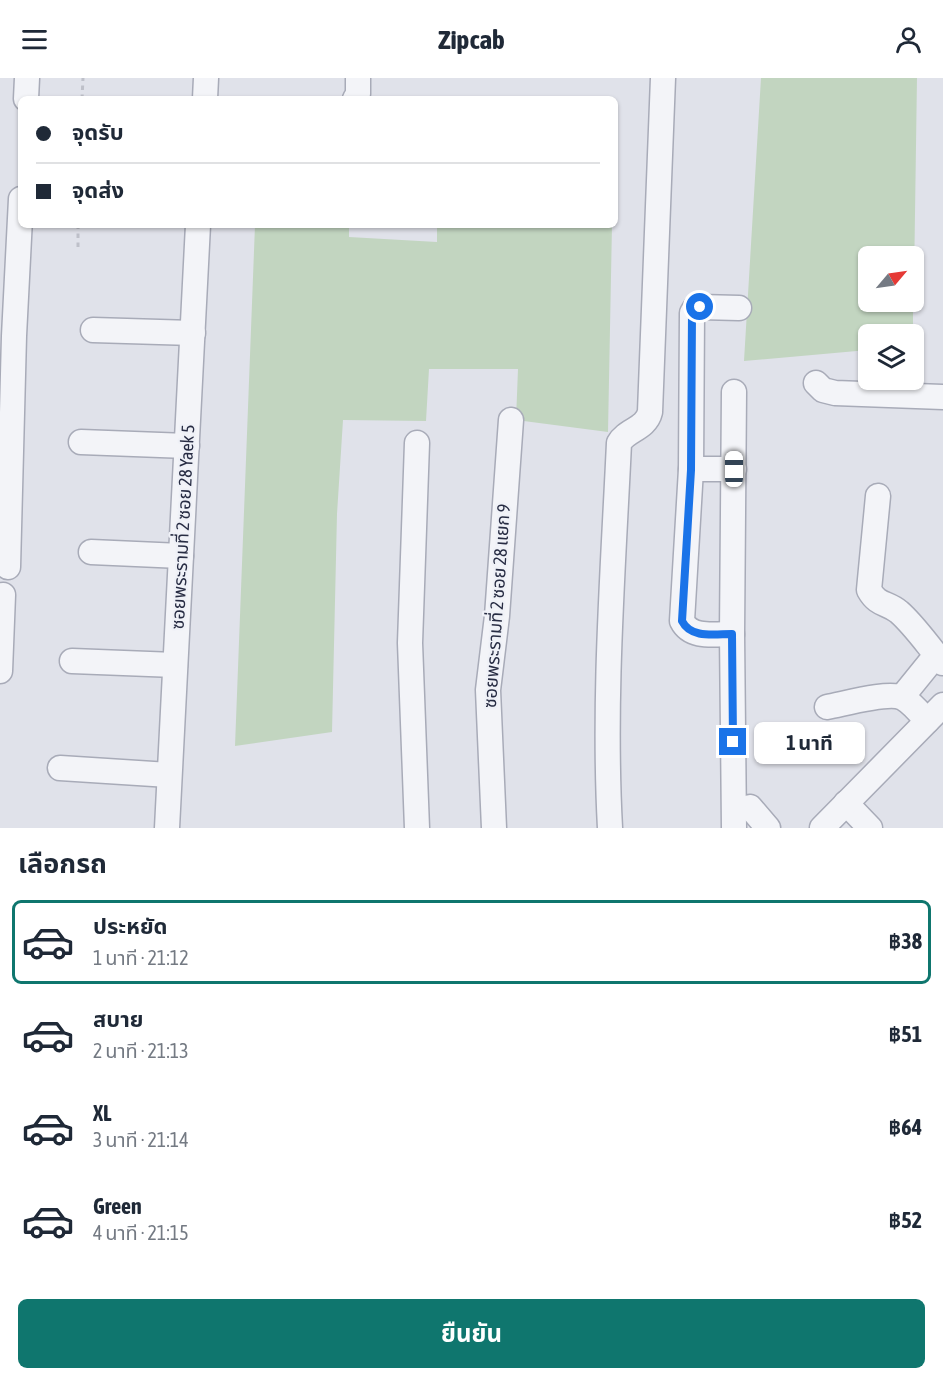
<!DOCTYPE html>
<html lang="th">
<meta charset="utf-8">
<style>
:root{--surface:#fff;--page:#f6f6f7;--text:#1f2937;--muted:#747a83;--line:#e0e1e3;--accent:#0f766e}
body{margin:0;font-family:"Asap Condensed","Noto Sans Thai",sans-serif;background:var(--page);color:var(--text);height:100vh;display:flex;flex-direction:column;font-size:22px;white-space:nowrap}
*{box-sizing:border-box;margin:0}
p{font-size:20px;color:var(--muted)}
.icon{flex:none;width:33px;height:33px;fill:none;stroke:currentColor;stroke-width:2;stroke-linecap:round;stroke-linejoin:round}
.map{position:relative;height:750px;overflow:hidden}
.drawer{display:flex;flex-direction:column;background:var(--surface);flex:1}
.drawer>*{flex:none}
.guide{position:absolute;left:18px;top:18px;width:600px;height:132px;border-radius:9px;box-shadow:0 2px 4px #0004;display:grid;align-content:center;height:132px;padding:0 18px;background:var(--surface)}
.needle{width:39px;rotate:61deg}
.fabs{position:absolute;left:858px;top:168px;display:grid;gap:12px}
.fabs a{display:grid;place-items:center;width:66px;height:66px;border-radius:9px;background:var(--surface);box-shadow:0 2px 4px #0004;font-size:30px}
.end{position:absolute;width:27px;height:27px;margin:-14px;border:8px solid #1a73e8;background:#fff;box-shadow:0 0 0 3px #fff}
.from{border-radius:50%}
.bubble{position:absolute;height:42px;border-radius:9px;background:var(--surface);box-shadow:0 2px 4px #0004;font-size:20px;font-weight:700;line-height:42px;text-align:center}
.car{position:absolute;width:18px;height:36px;margin:-18px -9px;border-radius:8px;box-shadow:0 0 4px 2px #0007;background:linear-gradient(#fff 24%,#345 0 40%,#fff 0 76%,#345 0 86%,#fff 0)}
.guide b{display:flex;align-items:center;gap:21px;height:57px;font-size:22px}
.guide b+b{border-top:2px solid var(--line)}
.guide i{width:15px;height:15px;background:var(--text)}
ul{padding:0;list-style:none}
li{display:flex;align-items:center;gap:18px;height:84px;margin:0 12px 9px;padding:0 6px;border:3px solid transparent;border-radius:9px}
li div{flex:1}
li b{display:block;font-size:22px}
li em{font-style:normal;font-weight:700}
li.selected{border-color:var(--accent)}
li>.icon{width:54px;height:54px;stroke-width:1.5}
h2{padding:0 18px;font-size:27px;line-height:72px}
.cta{display:flex;gap:12px;margin-top:auto;padding:12px 18px}
.cta a{flex:1;height:69px;border-radius:9px;background:var(--accent);color:#fff;font-size:24px;font-weight:700;line-height:69px;text-align:center}
header{display:flex;justify-content:space-between;align-items:center;height:78px;padding:0 18px;background:var(--surface);font-size:27px;font-weight:700}
.map>svg:first-child{display:block}
.green{fill:#c2d5c0}
.lines{fill:none;stroke-linecap:round;stroke-linejoin:round}
.minor-casing{stroke:#a8abb8;stroke-width:27}
.path{stroke:#bec0c9;stroke-width:3;stroke-dasharray:4.5 4.5;stroke-linecap:butt}
.minor{stroke:#f3f4f8;stroke-width:24}
.route{stroke:#1a73e8;stroke-width:8}
.labels{text-anchor:middle;stroke-width:4.5;stroke-linejoin:round;paint-order:stroke}
.street-label{font-size:18px;fill:#272c43;stroke:#eff1f7}
</style>
<header><svg class="icon" aria-label="menu" viewBox="0 0 24 24"><path d="M4 6h16M4 12h16M4 18h16"/></svg>Zipcab<svg class="icon" aria-label="person" viewBox="0 0 24 24"><circle cx="12" cy="8" r="4"/><path d="M4 21q1-7 8-7t8 7"/></svg></header>
<div class="map">
<svg width="943" height="750" viewBox="0 0 943 750">
<rect width="100%" height="100%" fill="#e0e2ea"/>
<g class="green">
<polygon points="761,0 917,0 914,204 914,178 868,178 868,224 913,224 913,256 868,256 868,272 744,283"/>
<polygon points="255,147 349,147 349,159 437,164 437,147 612,147 608,354 516,342 518,291 429,291 426,343 343,342 337,436 332,654 235,668"/>
</g>
<g class="lines">
<defs>
<g id="minor">
<polyline points="26,21 27,0"/>
<polyline points="205,21 206,0"/>
<polyline points="355,21 358,16 358,0"/>
<polyline points="93,252 193,255"/>
<polyline points="816,305 823,312 835,315 943,319"/>
<polyline points="81,364 187,368"/>
<polyline points="691,391 734,391"/>
<path d="M 878,418 L 869,512 C 878,528 887,524 899,534 C 915,548 929,569 943,585"/>
<polyline points="91,474 181,478"/>
<polyline points="8,489 14,258 21,121"/>
<path d="M 732,556 C 715,556 691,561 682,543 L 691,391 L 692,235 L 695,230 L 700,229 L 739,230"/>
<polyline points="72,583 175,587"/>
<polyline points="0,593 3,517"/>
<polyline points="902,619 936,577"/>
<path d="M 827,629 C 844,626 889,613 903,620 C 912,625 920,635 927,643"/>
<polyline points="60,690 169,697"/>
<polyline points="846,725 870,750"/>
<polyline points="750,729 768,750"/>
<polyline points="167,750 198,147"/>
<polyline points="417,750 410,565 417,365"/>
<polyline points="494,750 488,612 497,538 511,342"/>
<path d="M 610,750 C 603,622 613,493 619,365 C 626,352 646,351 650,334 L 663,0"/>
<polyline points="734,750 732,556 734,314"/>
<polyline points="822,750 943,627"/>
</g>
</defs>
<use href="#minor" class="minor-casing"/>
<g class="path">
<polyline points="82,21 83,0"/>
<polyline points="78,169 78,147"/>
</g>
<use href="#minor" class="minor"/>
</g>
<g class="lines">
<path class="route" d="M 700,229 L 695,230 L 692,235 L 691,392 L 682,543 C 691,561 715,556 732,556 L 733,664"/>
</g>
<g class="labels">
<g class="street-label">
<text transform="translate(183 449) rotate(-87)" y="6">ซอยพระรามที่ 2 ซอย 28 Yaek 5</text>
<text transform="translate(497 528) rotate(-86)" y="6">ซอยพระรามที่ 2 ซอย 28 แยก 9</text>
</g>
</g>
</svg>
<div class="fabs">
<a><svg class="needle" viewBox="-14 -14 28 28"><path d="M0-13l5 13h-10z" fill="#e53935"/><path d="M0 13l5-13h-10z" fill="#747a83"/></svg></a>
<a><svg class="icon" aria-label="layers" viewBox="0 0 24 24"><path d="M12 4l9 5-9 5-9-5zM3 14l9 5 9-5"/></svg></a>
</div>
<i class="end from" style="left:700px;top:229px"></i>
<i class="end" style="left:733px;top:664px"></i>
<div class="bubble" style="left:754px;top:644px;width:111px">1 นาที</div>
<i class="car" style="left:734px;top:391px;rotate:0deg"></i>
<div class="guide">
<b><i class="from"></i>จุดรับ</b>
<b><i></i>จุดส่ง</b>
</div>
</div>
<section class="drawer">
<h2>เลือกรถ</h2>
<ul>
<li class="selected"><svg class="icon" aria-label="car" viewBox="0 0 24 24"><path d="M5 17H2v-5l4-1 3-4h7l3 4 3 1v5h-3M9 17h6M6 11h13"/><circle cx="7" cy="17" r="2"/><circle cx="17" cy="17" r="2"/></svg><div><b>ประหยัด</b><p>1 นาที · 21:12</p></div><em>฿38</em></li>
<li><svg class="icon" aria-label="car" viewBox="0 0 24 24"><path d="M5 17H2v-5l4-1 3-4h7l3 4 3 1v5h-3M9 17h6M6 11h13"/><circle cx="7" cy="17" r="2"/><circle cx="17" cy="17" r="2"/></svg><div><b>สบาย</b><p>2 นาที · 21:13</p></div><em>฿51</em></li>
<li><svg class="icon" aria-label="car" viewBox="0 0 24 24"><path d="M5 17H2v-5l4-1 3-4h7l3 4 3 1v5h-3M9 17h6M6 11h13"/><circle cx="7" cy="17" r="2"/><circle cx="17" cy="17" r="2"/></svg><div><b>XL</b><p>3 นาที · 21:14</p></div><em>฿64</em></li>
<li><svg class="icon" aria-label="car" viewBox="0 0 24 24"><path d="M5 17H2v-5l4-1 3-4h7l3 4 3 1v5h-3M9 17h6M6 11h13"/><circle cx="7" cy="17" r="2"/><circle cx="17" cy="17" r="2"/></svg><div><b>Green</b><p>4 นาที · 21:15</p></div><em>฿52</em></li>
</ul>
<div class="cta"><a>ยืนยัน</a></div>
</section>
